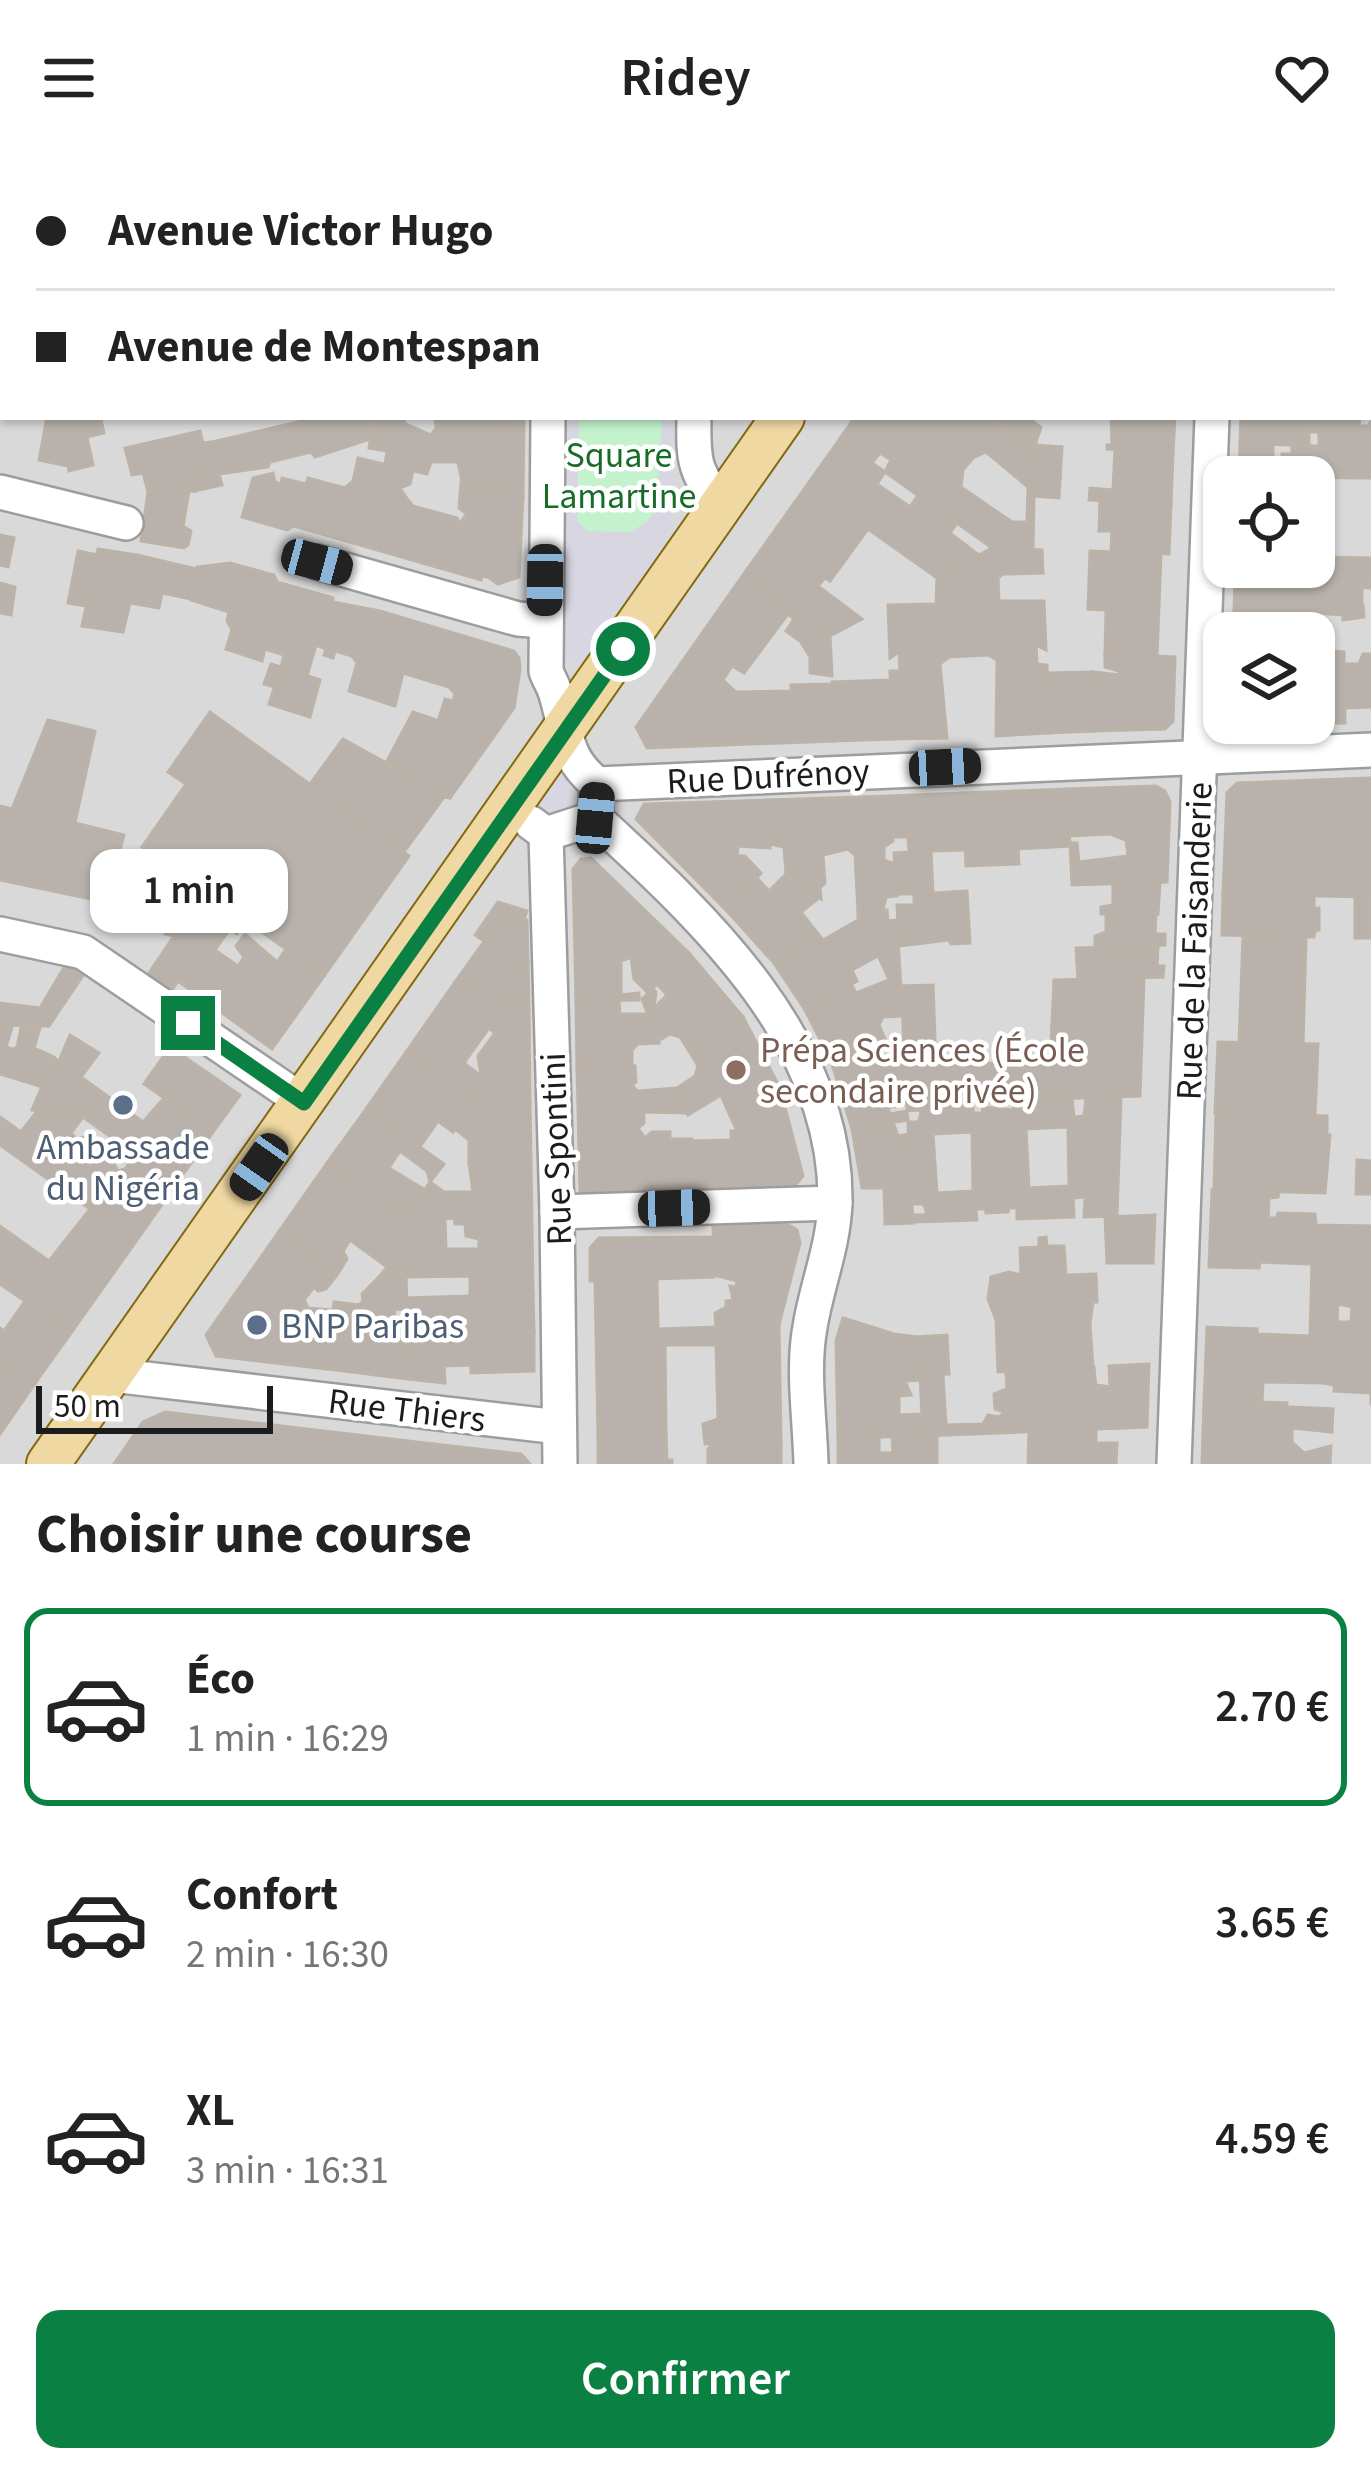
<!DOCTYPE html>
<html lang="fr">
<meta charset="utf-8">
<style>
:root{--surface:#fff;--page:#f2f2f2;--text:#222;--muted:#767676;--line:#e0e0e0;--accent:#0b8043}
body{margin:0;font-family:"Source Sans 3",sans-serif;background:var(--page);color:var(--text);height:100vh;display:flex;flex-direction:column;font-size:45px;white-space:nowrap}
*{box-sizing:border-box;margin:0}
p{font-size:39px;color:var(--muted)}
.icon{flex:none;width:66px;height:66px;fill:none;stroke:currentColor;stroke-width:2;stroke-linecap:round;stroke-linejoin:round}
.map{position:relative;height:1308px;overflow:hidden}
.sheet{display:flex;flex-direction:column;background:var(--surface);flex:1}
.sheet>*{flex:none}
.banner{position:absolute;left:0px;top:0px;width:1371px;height:264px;box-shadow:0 3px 9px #0004;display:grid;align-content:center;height:264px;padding:0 36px;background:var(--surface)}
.fabs{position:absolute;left:1203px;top:300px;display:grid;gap:24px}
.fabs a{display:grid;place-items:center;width:132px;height:132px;border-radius:24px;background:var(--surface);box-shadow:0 3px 9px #0004;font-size:60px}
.scale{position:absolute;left:36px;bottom:30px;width:237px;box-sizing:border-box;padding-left:12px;border:6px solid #1c1c1c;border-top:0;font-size:33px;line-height:42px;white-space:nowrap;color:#1c1c1c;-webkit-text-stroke:9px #fff;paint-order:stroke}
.end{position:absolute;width:54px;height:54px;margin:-27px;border:15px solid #0b8043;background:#fff;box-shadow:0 0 0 6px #fff}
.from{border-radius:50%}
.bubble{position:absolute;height:84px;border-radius:24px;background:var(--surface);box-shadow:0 3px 9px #0004;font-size:39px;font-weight:600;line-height:84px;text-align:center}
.car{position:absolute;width:36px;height:72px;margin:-36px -18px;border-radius:15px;box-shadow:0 0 9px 3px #0007;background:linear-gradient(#222 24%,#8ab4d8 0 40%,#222 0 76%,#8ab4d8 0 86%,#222 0)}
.banner b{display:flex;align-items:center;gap:42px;height:114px;font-size:45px}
.banner b+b{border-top:3px solid var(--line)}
.banner i{width:30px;height:30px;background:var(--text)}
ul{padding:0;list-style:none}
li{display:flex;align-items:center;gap:36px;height:198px;margin:0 24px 18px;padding:0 12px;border:6px solid transparent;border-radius:24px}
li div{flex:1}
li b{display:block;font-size:45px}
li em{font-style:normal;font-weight:600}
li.current{border-color:var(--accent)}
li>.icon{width:108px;height:108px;stroke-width:1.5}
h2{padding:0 36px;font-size:54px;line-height:144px}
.action{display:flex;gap:24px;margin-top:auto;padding:24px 36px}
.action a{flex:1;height:138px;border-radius:24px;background:var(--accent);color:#fff;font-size:48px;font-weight:600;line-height:138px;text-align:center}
header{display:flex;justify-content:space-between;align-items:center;height:156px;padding:0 36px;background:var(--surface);font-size:54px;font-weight:600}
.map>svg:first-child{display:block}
.residential{fill:#dad9d9;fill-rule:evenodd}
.park{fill:#c3f2cc}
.plaza{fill:#d8d7e1}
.building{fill:#b9b2ac;stroke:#bcb2a7;stroke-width:3;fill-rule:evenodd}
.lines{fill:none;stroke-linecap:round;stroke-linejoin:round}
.minor-casing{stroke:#9d9d9d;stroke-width:38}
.major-casing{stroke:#836a11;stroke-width:46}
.minor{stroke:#fff;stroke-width:33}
.major{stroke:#f0d8a3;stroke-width:42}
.route{stroke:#0b8043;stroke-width:15}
.education-dot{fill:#8d6e63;stroke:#fff;stroke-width:4.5}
.service-dot{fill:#5c6f8a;stroke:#fff;stroke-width:4.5}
.labels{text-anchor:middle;stroke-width:9;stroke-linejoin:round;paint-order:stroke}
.park-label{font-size:36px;fill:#176c28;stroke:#fff}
.street-label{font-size:36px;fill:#1c1c1c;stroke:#fff}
.education-label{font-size:36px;fill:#785e54;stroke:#fff;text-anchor:start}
.service-label{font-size:36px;fill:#4e5e75;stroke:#fff}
</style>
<header><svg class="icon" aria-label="menu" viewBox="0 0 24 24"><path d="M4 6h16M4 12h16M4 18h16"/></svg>Ridey<svg class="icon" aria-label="heart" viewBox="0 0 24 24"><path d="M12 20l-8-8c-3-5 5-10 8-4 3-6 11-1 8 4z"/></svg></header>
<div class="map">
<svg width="1371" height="1308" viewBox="0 0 1371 1308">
<rect width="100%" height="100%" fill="#eceae2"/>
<path class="residential" d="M 0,0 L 1371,0 L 1371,1308 L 0,1308 ZM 3,3 L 1368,3 L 1368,261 L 3,261 ZM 1224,321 L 1314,321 L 1314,411 L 1224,411 ZM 1224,477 L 1314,477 L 1314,567 L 1224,567 Z"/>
<path class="park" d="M 579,261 L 662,261 C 661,292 672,361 634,375 C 621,379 601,375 587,375 L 577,365 Z"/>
<g class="plaza">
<polygon points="564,261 579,261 577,365 587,375 630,376 648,365 657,351 662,261 676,261 673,361 662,395 587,501 578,506 569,505 559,493"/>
<polygon points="559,617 567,623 572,650 564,655 538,654 535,647"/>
</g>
<g class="building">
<polygon points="720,0 825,0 720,3"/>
<polygon points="1080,0 1194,0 1194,3"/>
<polygon points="0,102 3,102 0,192"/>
<polygon points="47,261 101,264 104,277 87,281 93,309 69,315 68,310 39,304"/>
<polygon points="319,261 374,261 370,283 315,301 311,296 270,306 268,311 219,318 222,329 195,335 212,286"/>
<polygon points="374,261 405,261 404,267 431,279 436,272 435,261 524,265 523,340 462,326 458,306 431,306 427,318 385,308 387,295 369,292"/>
<path d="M 855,261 L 987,261 L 1027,289 L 1035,289 L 1033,393 L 992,392 L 885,316 L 891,304 L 880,297 L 872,307 L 839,284 ZM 986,296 L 1028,331 L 1027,366 L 1012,366 L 961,331 L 963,314 L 973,302 Z"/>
<polygon points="987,261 1027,261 1041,271 1035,289 1027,289"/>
<polygon points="1111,261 1175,261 1173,296 1107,293 1107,289 1112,289"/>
<polygon points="1241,261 1360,261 1359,270 1368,270 1371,265 1371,292 1319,291 1319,276 1309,276 1309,290 1240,287"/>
<polygon points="200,275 203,287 212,286 195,335 148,336 143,317 132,319 125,292"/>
<polygon points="839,284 885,316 877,328 910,351 918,339 957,367 950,377 979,399 937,422 868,373 830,425 825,422 818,430 862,463 830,480 743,419"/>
<polygon points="1240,287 1273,289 1273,304 1282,304 1282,298 1292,298 1292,289 1371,292 1371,322 1239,321"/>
<polygon points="1035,289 1062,291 1059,342 1034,340"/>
<polygon points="1115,293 1173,296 1171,348 1089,344 1090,332 1113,334"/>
<polygon points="358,302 413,315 410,328 400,332 408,344 413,350 457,362 459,368 467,358 459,352 461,327 523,340 519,421 498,428 488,421 482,420 481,424 294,370 287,374 242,361 253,322 273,317 275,326 281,328 282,322 306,328 308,322 345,332 353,325"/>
<polygon points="189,335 183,370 191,375 188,389 184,392 141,385 148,336"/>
<polygon points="1100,344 1171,348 1169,398 1111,396 1112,375 1099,375"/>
<polygon points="0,379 14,382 8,411 0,409"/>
<polygon points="992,392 1042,394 1043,417 1003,418 998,422 999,445 1044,445 1046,494 1036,489 1037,508 1047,509 1049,577 996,580 997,504 988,499 949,501 940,508 947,582 893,583 890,515 900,515 899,496 890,502 888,449 936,448 937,422"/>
<polygon points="98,393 137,399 134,420 129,420 125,446 130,447 123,476 82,470"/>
<polygon points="78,395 97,399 86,450 68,447"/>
<polygon points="1090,395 1161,398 1157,500 1105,498 1106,454 1088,453"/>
<polygon points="137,399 196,413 191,443 162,437 159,452 125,446"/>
<polygon points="1314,401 1371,402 1370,432 1287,429 1287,421 1268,415 1268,428 1235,427 1235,411 1314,411"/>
<polygon points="230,407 274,419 277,426 333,442 333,446 380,455 514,495 519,502 520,514 514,552 492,583 438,565 445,543 453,545 455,538 449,531 403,517 395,550 349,535 357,507 352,500 335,495 333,502 324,499 326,493 316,489 307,520 281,511 284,499 265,493 262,505 226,493 232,474 227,465 229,456 191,444 197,411"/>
<polygon points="743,419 830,480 832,520 810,517 810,501 800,485 786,475 794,463 788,458 744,517 732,510 723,524 736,536 791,535 791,529 832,528 834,585 647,592 636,571"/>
<polygon points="0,427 15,431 11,459 0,457"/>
<polygon points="1235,427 1362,431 1362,450 1342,450 1343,459 1300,456 1299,477 1233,477"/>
<polygon points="1342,450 1363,450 1364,461 1343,464"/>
<polygon points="1314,495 1319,495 1318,515 1325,518 1329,495 1344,496 1345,567 1306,568 1314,567"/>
<polygon points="1105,498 1175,501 1173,565 1165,573 1094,575 1092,516 1120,519 1119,515 1105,511"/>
<polygon points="1363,498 1371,498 1371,551 1345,552 1344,508 1359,508"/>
<polygon points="271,508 281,511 274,531 264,528"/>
<polygon points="281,511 320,524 310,561 269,548"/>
<polygon points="1092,516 1094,575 1049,577 1047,517"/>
<polygon points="891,524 893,583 834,585 832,526"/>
<polygon points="210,556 409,700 324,820 142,691 186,628 168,616"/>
<polygon points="413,556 492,583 450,642 387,605"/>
<polygon points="48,564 95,575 75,667 124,679 105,746 0,724 0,650 12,653"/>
<polygon points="343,583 450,642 444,641 404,696 310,628"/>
<polygon points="1371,622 1371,741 1223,738 1227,637 1237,627"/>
<polygon points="1156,630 1165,635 1170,646 1167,726 1072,729 1070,687 1077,687 1079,706 1128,700 1126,684 1110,678 1069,680 1067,633"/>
<polygon points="1067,633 1070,690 1018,693 1015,635"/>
<polygon points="1015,635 1019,708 966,710 963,637"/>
<polygon points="963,637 966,694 931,695 933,737 967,735 970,787 951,788 949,784 899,790 897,749 914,749 914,738 896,738 894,697 909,696 908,681 893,681 891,640"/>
<polygon points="891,640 893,685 884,691 884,704 895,708 897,740 886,741 883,754 858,755 855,699 848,693 823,699 825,727 820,732 821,743 786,718 784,691 770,688 768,644"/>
<polygon points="768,644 770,692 738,690 737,700 745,700 761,717 727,755 636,663 644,648"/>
<polygon points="591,702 689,797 648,837 634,823 631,801 621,805 621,839 639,837 639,844 576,845 573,713 581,703"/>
<polygon points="786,718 819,742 801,756 815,774 774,807 727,755 757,722 769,735"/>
<polygon points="1160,726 1158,758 1101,758 1101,751 1113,749 1113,728"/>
<polygon points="195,729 240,760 233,769 240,774 237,778 230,773 215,794 238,810 244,801 236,790 245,778 277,806 286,793 324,820 272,893 178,825 172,834 149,817 174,780 165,778 164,769 172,764"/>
<polygon points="1223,738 1314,740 1314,752 1319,752 1319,774 1315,775 1314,781 1222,779"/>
<rect x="1355" y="741" width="16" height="41"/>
<polygon points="498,746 527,755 524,763 505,756 484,785 475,779"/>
<polygon points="887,754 888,765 897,764 899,801 883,810 878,800 852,814 857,825 805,854 774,807 815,774 823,784 858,764 858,755"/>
<polygon points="505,756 527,764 528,806 511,805 483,787"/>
<polygon points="1106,758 1156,758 1155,778 1165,778 1165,789 1095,791 1095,780 1106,776"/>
<polygon points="1243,780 1306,781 1303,888 1239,887"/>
<polygon points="483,787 511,805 528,806 529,853 455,826"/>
<polygon points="1158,790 1157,810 1164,810 1163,821 1078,824 1076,792"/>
<polygon points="689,797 743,861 689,895 680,881 670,878 658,885 642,843 653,833 656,836 654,852 667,839 657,828"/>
<polygon points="899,801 903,860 883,861 879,869 886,885 831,905 805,854 851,828 856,837 889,824 883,810"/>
<polygon points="65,810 84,818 49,870 0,869 0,847 40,852"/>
<polygon points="1144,822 1140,940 907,948 901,830 933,829 936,909 1023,906 1050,909 1054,824"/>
<path d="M 455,826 L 529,853 L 530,947 L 482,948 L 406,896 ZM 489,872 L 495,877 L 478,900 L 481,920 L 464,907 Z"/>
<polygon points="619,844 620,858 647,858 659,887 638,888 632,894 632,911 577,912 576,845"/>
<polygon points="743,861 780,932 727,953 721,939 688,959 677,932 695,920 698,910 689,895"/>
<polygon points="0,869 12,871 6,891 13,893 17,891 21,872 40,872 34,892 54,901 42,931 0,918"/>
<polygon points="70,879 99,897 81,921 143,966 164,942 213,976 182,1020 100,963 32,954 54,902 59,905"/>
<polygon points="1218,886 1318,888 1315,960 1215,957"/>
<polygon points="879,887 886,908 905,908 907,947 888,952 890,958 907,955 908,964 852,973 831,905"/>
<polygon points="170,891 240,939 213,976 144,928"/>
<polygon points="406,896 482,948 530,947 531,1005 469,1007 469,984 455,973 453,976 438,965 420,991 366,953"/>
<polygon points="635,910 636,926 632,929 637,935 677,932 687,957 644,956 644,967 638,972 645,982 652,976 670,976 670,983 692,983 693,1033 580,1036 577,912"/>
<polygon points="780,932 803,1020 794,1031 693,1033 692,985 731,984 731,975 737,975 727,953"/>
<path d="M 1121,941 L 1117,1060 L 1084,1061 L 1085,1041 L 1073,1042 L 1074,1061 L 1017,1063 L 1017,1052 L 1009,1052 L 1008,1056 L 986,1057 L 985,1053 L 976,1053 L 977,1064 L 913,1066 L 913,1059 L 926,1059 L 926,1054 L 923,1048 L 912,1048 L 908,966 L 918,966 L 921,958 L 920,954 L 907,955 L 907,948 L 973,946 L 973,957 L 982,957 L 983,951 L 1014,954 L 1013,945 L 1072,943 L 1074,961 L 1084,960 L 1086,942 ZM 1068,971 L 1069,1030 L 1029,1032 L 1026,973 ZM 972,976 L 973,1035 L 937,1037 L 933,978 Z"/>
<polygon points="366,953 444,1008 430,1026 427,1015 400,995 389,1012 425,1034 405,1062 327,1007"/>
<polygon points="37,955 83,961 71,977 76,982 90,981 92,995 100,993 109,999 118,1015 125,1013 136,999 83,961 100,963 182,1020 149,1067 21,976"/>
<polygon points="1216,957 1327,960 1327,979 1330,979 1325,1037 1214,1034"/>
<polygon points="0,961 149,1067 71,1177 0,1128 0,1070 49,1105 90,1053 0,989"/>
<polygon points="893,966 898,980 908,978 913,1067 885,1068 884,1032 862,1032 852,973"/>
<polygon points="1357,1004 1371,1005 1371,1038 1356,1038"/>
<path d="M 531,1005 L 533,1138 L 470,1140 L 470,1120 L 406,1121 L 405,1062 L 430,1026 L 444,1036 L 473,1036 L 469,1007 ZM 454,1062 L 455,1068 L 465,1068 L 466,1080 L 479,1083 L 479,1093 L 446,1093 L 445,1063 Z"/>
<polygon points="327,1007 405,1062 406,1118 380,1120 387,1111 350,1084 343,1095 347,1103 337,1119 280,1074"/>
<path d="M 1212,1034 L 1279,1036 L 1278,1041 L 1269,1042 L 1268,1062 L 1277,1062 L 1278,1057 L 1315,1058 L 1316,1069 L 1371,1070 L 1371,1249 L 1371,1237 L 1334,1235 L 1334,1229 L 1323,1227 L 1263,1226 L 1262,1246 L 1287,1247 L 1286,1251 L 1204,1247 L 1207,1171 L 1257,1173 L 1257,1178 L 1310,1180 L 1312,1108 L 1260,1106 L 1259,1112 L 1209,1111 ZM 1338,1148 L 1352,1151 L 1351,1166 L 1337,1166 Z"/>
<polygon points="1155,1059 1153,1107 1107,1107 1105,1061"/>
<polygon points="787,1068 797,1074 800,1087 779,1169 716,1171 715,1157 726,1151 726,1145 733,1144 730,1130 736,1131 737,1125 714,1119 713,1070"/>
<polygon points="280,1074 337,1119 326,1133 318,1135 314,1131 304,1144 308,1152 333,1154 327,1213 216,1200 206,1179"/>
<polygon points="713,1081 714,1121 590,1125 590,1092 599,1082"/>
<polygon points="1046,1081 1047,1090 1064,1090 1066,1119 1096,1118 1097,1146 1093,1146 1090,1168 1093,1211 998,1216 996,1164 988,1143 991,1121 1009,1116 1021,1119 1020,1092 1039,1091 1039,1082"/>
<polygon points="406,1118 407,1154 395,1153 393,1169 395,1184 407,1184 408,1223 327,1213 334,1146 359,1149 363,1145 362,1138 380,1120"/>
<polygon points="657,1123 658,1173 596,1175 595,1125"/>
<polygon points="533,1138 534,1176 407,1180 406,1142"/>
<polygon points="25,1145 71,1177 36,1226 0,1200 0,1172 4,1175"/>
<polygon points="843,1162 894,1178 918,1181 921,1224 905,1225 911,1239 899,1240 899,1259 922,1258 923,1280 838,1282 836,1185"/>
<polygon points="779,1169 781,1285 705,1288 703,1268 718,1263 716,1189 665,1189 666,1277 598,1279 596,1175"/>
<polygon points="534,1176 534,1215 471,1217 471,1209 444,1210 445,1227 408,1223 407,1180"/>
<polygon points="947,1179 949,1218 920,1219 918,1181"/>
<polygon points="0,1200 36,1226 0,1278"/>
<polygon points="1149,1208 1147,1271 923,1280 920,1219 943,1219 946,1269 983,1268 988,1259 999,1261 1005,1256 995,1253 994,1238 1007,1233 1006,1215 1094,1211 1096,1232 1097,1229 1110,1231 1109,1210"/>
<polygon points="1204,1247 1333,1253 1332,1276 1292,1272 1292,1286 1304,1297 1331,1290 1330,1308 1202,1308"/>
<polygon points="165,1256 265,1268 261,1308 114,1308 143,1266"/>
<polygon points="265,1268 434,1288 432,1308 261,1308"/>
<polygon points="1096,1273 1096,1287 1117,1287 1116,1308 1028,1308 1029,1275"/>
<polygon points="666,1277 667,1304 672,1304 672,1308 598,1308 598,1279"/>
<polygon points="937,1279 937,1308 838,1308 838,1282 879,1281 879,1297 893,1297 892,1280"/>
<polygon points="781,1285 781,1308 708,1308 708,1293 713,1288"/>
<polygon points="434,1288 521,1298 530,1308 432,1308"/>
</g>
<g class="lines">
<defs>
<g id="minor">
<polyline points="553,3 553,0"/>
<polyline points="698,3 698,0"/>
<polyline points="1221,3 1221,0"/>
<path d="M 694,261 C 693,306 694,316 723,351"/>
<polyline points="0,336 126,367"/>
<polyline points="317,406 518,463 544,465"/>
<polyline points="597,628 1371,594"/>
<path d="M 595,662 C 704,762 837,885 835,1045 C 834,1089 817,1128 810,1171 C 802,1214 810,1264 811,1308"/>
<path d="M 531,667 L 546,678 L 595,662 L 597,628 C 564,601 568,580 557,542 C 555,532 549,524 546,515 L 548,261"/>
<polyline points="546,678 557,1056 560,1308"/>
<polyline points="0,778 83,796 305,947"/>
<polyline points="557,1056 835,1047"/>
<polyline points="112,1219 559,1271"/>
<polyline points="1174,1308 1212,261"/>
</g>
<g id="major">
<polyline points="4,3 18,0"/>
<polyline points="968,3 970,0"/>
<polyline points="48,1308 783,261"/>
</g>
</defs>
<use href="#minor" class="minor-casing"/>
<use href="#major" class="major-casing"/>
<use href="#minor" class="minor"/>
<use href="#major" class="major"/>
</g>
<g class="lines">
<polyline class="route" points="188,867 304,947 623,493"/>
</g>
<circle class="education-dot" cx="736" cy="914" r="12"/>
<g class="service-dot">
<circle cx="123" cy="949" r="12"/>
<circle cx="257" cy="1169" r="12"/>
</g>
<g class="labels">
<g class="park-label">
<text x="619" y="311">Square<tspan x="619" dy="41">Lamartine</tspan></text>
</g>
<g class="street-label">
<text transform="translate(768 619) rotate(-3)" y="13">Rue Dufrénoy</text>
<text transform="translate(1193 785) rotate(-88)" y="13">Rue de la Faisanderie</text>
<text transform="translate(555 993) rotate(-92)" y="13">Rue Spontini</text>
<text transform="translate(407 1253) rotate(7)" y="13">Rue Thiers</text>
</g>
<g class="education-label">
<text x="760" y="906">Prépa Sciences (École<tspan x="760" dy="41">secondaire privée)</tspan></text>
</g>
<g class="service-label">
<text x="123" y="1003">Ambassade<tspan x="123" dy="41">du Nigéria</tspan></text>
<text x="281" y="1182" text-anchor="start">BNP Paribas</text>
</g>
</g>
</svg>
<div class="fabs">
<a><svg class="icon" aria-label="locate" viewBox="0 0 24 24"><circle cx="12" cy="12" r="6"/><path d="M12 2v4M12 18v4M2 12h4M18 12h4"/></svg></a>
<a><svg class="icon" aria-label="layers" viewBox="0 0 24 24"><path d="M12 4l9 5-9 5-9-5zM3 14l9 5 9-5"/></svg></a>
</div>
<div class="scale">50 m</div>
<i class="end from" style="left:623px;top:493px"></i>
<i class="end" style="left:188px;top:867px"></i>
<div class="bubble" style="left:90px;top:693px;width:198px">1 min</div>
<i class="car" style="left:317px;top:406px;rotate:105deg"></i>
<i class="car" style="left:545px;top:424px;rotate:181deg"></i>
<i class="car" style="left:945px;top:611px;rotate:87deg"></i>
<i class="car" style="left:595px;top:662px;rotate:5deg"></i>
<i class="car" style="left:259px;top:1011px;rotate:215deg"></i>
<i class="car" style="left:674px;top:1052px;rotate:88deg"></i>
<div class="banner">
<b><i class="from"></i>Avenue Victor Hugo</b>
<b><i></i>Avenue de Montespan</b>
</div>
</div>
<section class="sheet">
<h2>Choisir une course</h2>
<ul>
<li class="current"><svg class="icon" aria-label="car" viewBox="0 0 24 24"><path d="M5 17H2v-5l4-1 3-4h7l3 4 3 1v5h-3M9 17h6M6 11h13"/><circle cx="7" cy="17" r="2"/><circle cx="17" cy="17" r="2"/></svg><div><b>Éco</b><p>1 min · 16:29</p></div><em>2.70 €</em></li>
<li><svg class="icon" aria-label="car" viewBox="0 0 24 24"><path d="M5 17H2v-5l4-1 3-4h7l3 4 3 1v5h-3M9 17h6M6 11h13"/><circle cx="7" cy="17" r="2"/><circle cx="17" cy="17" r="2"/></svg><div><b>Confort</b><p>2 min · 16:30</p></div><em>3.65 €</em></li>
<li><svg class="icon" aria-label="car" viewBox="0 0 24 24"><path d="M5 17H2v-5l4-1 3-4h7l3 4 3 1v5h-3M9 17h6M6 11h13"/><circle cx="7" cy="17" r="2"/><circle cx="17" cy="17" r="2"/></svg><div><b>XL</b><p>3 min · 16:31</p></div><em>4.59 €</em></li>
</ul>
<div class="action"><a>Confirmer</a></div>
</section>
